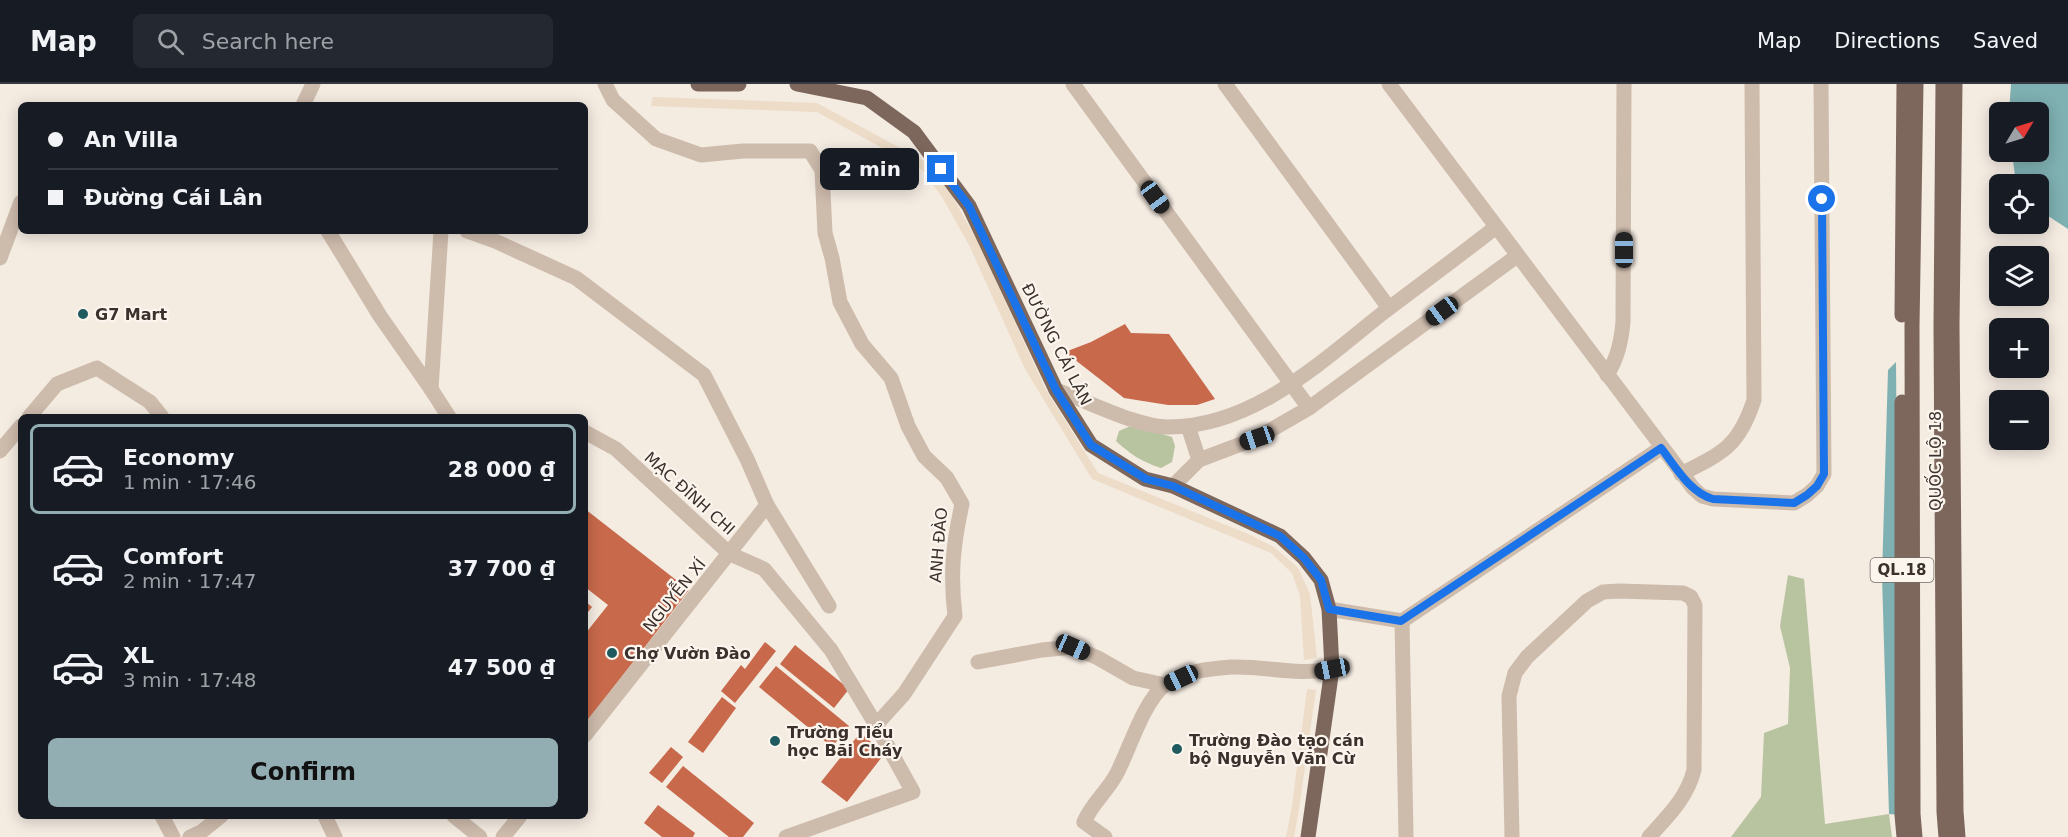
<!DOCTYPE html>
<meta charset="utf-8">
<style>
:root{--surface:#171b24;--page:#242831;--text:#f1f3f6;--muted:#9ea1a6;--line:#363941;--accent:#92aeb2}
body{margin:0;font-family:"DejaVu Sans",sans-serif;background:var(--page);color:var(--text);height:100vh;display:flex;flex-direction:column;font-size:22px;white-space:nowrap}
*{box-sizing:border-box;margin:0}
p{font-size:20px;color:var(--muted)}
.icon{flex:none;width:33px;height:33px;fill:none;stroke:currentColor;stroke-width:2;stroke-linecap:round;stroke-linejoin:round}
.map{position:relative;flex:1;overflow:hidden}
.sheet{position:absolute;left:18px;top:330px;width:570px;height:405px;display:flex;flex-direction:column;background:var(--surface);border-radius:9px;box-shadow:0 3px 15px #0003}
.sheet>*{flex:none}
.top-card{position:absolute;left:18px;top:18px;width:570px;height:132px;border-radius:9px;box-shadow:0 3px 15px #0003;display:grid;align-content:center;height:132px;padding:0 30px;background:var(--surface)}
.needle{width:39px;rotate:52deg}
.fabs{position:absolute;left:1989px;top:18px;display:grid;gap:12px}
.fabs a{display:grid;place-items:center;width:60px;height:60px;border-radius:9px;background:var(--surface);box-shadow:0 3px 15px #0003;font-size:30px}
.end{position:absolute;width:27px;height:27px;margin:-14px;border:8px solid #1a73e8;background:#fff;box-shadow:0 0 0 3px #fff}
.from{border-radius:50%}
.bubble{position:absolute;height:42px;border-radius:9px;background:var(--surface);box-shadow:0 3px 15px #0003;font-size:20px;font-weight:600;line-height:42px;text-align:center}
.car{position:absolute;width:18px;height:36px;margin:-18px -9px;border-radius:8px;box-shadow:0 0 4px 2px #0007;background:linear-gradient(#222 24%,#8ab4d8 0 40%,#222 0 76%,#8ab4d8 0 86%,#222 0)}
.top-card b{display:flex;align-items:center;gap:21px;height:57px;font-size:22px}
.top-card b+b{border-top:2px solid var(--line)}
.top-card i{width:15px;height:15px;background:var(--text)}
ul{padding:10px 0 0;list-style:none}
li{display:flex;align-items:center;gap:18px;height:90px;margin:0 12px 9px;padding:0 18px;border:3px solid transparent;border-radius:9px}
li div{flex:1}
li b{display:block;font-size:22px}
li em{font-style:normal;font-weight:600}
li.active{border-color:var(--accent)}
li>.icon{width:54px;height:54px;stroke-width:1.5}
.action{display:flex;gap:12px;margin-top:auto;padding:12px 30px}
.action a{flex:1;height:69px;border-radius:9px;background:var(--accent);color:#111;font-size:24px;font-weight:600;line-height:69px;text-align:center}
header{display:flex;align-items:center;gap:36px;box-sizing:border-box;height:84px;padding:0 30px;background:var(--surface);border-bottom:2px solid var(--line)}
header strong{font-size:28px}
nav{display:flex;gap:33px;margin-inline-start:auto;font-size:21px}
.search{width:420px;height:54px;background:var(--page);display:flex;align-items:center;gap:15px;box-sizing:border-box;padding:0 21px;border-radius:9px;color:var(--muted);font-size:22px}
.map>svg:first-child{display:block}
.green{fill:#b8c4a0}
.plaza{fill:#ecdcc8}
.water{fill:#7fb0b2}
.building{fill:#c8694b}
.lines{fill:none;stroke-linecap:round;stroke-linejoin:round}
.minor{stroke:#cdbbac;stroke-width:15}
.major{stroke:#7d675c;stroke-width:15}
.route{stroke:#1a73e8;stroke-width:8}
.poi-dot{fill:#1f5a5e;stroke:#fbf5ee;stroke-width:2}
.labels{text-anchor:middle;stroke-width:4.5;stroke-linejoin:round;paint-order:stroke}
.shield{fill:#fbf5ee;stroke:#756b66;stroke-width:1.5}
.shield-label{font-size:15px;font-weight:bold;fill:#3b302b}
.poi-label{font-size:16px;font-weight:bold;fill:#3b302b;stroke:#fbf5ee;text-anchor:start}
.street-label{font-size:16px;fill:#3b302b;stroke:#fbf5ee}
</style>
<header>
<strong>Map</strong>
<div class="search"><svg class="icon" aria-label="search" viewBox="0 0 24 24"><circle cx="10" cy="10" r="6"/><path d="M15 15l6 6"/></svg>Search here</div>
<nav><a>Map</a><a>Directions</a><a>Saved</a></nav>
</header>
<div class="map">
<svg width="2068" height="753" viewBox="0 0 2068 753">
<rect width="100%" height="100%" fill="#f4ebe1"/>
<g class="green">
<path d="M 1133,341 L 1172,353 L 1175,362 L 1172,378 L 1161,384 C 1142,378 1130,370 1116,357 L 1119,347 Z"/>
<polygon points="1788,491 1804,495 1825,740 1889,730 1892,753 1731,753 1761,713 1764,649 1788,640 1790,584 1780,542"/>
</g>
<g class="plaza">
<polygon points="653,13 817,19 926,78 952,112 978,158 1046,306 1098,389 1248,450 1274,463 1298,484 1310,510 1317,574 1304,576 1300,512 1292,489 1271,469 1092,395 1025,285 970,163 942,113 922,86 817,28 651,22"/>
<polygon points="1307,605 1316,606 1299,725 1294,753 1286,753 1292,722"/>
</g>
<g class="water">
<polygon points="2011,0 2068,0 2068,145 2039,126 2038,100 2016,100 2012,68 2038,68 2038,28 2009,28"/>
<polygon points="1896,278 1900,731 1889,730 1882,492 1888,286"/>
</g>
<g class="building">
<polygon points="1125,240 1131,249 1169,250 1215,315 1197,321 1168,321 1124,314 1065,268 1091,258"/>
<polygon points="585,425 689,506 585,640 585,550 608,521 585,503"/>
<polygon points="585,517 592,523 585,532"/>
<polygon points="765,558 776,567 735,619 721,607 741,581 745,585"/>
<polygon points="795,561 849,605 834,624 780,580"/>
<polygon points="776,582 849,642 832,663 759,603"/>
<polygon points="722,613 736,624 703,669 688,658"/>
<polygon points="860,649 885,669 847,718 821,698"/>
<polygon points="671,663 683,673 662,699 649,689"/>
<polygon points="683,682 754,739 743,753 729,753 666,703"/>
<polygon points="658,721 695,749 693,753 662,753 644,739"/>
</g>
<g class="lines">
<g class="minor">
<path d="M 605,0 L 613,16 L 656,55 L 701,71 L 743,67 L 810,67 L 822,86 L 825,149 L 832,174 L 840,218 L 862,260 L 891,294 L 908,342 L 924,372 L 947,394 L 962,420 C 953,461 950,490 955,532 L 904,610 L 876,641 L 913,708 L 786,753"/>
<polyline points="1073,0 1309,324"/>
<polyline points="1225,0 1389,224"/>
<polyline points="1389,0 1693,404 1702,412 1713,415 1794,419 1807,411 1817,402 1824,390 1821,0"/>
<polyline points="303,21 313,0"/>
<polyline points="328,147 380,232 431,305 449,333"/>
<polyline points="467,147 495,157 576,194 704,291 747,375 767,421 829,522"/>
<polyline points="0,174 21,118"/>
<path d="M 1607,291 C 1618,273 1621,258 1623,238 L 1624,0"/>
<polyline points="431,305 441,147"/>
<path d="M 1056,306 C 1088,317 1137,343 1168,343 C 1253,343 1321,278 1384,228 C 1421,200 1459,172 1496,143"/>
<polyline points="29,333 57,300 97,284 150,318 162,333"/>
<polyline points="1188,342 1199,376"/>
<polyline points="585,348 616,365 730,470 764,485 831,566 876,641"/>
<polyline points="0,367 21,342"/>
<path d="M 1681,390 C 1723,369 1739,362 1754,316 L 1752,0"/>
<polyline points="1173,402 1199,376 1257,354 1309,324 1517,172"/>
<polyline points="1329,525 1402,537 1661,364"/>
<polyline points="1402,537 1406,753"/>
<polyline points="978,578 1042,566 1073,563 1098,574 1133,594 1165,601"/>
<polyline points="585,651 767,421"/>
<polyline points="162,732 173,753"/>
<polyline points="325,732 335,753"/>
<polyline points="454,732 480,753"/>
<polyline points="190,753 201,748 221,732"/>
<polyline points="503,753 520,732"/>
<path d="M 1105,753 L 1084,738 C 1092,719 1108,707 1117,689 C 1130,664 1144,616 1166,600 C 1184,587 1209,585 1232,583 C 1267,582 1296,592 1332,585"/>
<path d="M 1512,753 L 1509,612 L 1515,589 L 1527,573 L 1587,517 L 1603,508 L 1619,507 L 1683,509 L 1691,513 L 1695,521 L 1694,686 C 1687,714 1668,732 1649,753"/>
</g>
<g class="major">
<polyline points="698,0 739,0"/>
<polyline points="797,0 867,14 914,48 969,122 1056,306 1091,361 1145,395 1173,402 1280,452 1304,474 1321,496 1329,525 1332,585 1308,753"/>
<polyline points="1943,0 1941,242 1944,728 1946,753"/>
<polyline points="1955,0 1952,242 1956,727 1958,753"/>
<polyline points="1902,231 1904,0"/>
<polyline points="1902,318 1902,731 1904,753"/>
<polyline points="1915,753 1913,730 1912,242 1916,0"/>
</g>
</g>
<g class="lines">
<path class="route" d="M 941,85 L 969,122 L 1056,306 L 1091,361 L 1146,395 L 1173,402 L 1280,452 L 1304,474 L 1321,496 L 1329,525 L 1401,537 L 1661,364 C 1675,382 1690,409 1713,415 L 1794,419 L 1807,411 L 1817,402 L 1824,390 L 1822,115"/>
</g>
<g class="poi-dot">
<circle cx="83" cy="230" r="6"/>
<circle cx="612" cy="569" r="6"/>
<circle cx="775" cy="657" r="6"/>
<circle cx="1177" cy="665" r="6"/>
</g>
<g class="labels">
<rect class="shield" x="1870.5" y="474" width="63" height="24" rx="4.5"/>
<g class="shield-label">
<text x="1902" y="491">QL.18</text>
</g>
<g class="poi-label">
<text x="95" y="236">G7 Mart</text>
<text x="624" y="575">Chợ Vườn Đào</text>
<text x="787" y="654">Trường Tiểu<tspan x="787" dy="18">học Bãi Cháy</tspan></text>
<text x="1189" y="662">Trường Đào tạo cán<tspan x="1189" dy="18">bộ Nguyễn Văn Cừ</tspan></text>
</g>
<g class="street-label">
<text transform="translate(1057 260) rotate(63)" y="6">ĐƯỜNG CÁI LÂN</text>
<text transform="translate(1935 377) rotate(-90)" y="6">QUỐC LỘ 18</text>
<text transform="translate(690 409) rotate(42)" y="6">MẠC ĐĨNH CHI</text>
<text transform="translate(938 461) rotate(-85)" y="6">ANH ĐÀO</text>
<text transform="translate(674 511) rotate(-51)" y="6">NGUYỄN XÍ</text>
</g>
</g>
</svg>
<div class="fabs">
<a><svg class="needle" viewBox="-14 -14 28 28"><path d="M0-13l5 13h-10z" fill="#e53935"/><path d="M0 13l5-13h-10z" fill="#9ea1a6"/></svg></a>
<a><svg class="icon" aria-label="locate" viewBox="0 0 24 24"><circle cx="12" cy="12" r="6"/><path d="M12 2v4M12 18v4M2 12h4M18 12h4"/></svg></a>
<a><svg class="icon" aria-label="layers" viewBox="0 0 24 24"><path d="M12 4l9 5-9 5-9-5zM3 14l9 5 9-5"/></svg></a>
<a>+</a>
<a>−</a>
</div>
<i class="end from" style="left:1822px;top:115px"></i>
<i class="end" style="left:941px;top:85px"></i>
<div class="bubble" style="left:820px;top:64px;width:99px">2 min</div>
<i class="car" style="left:1155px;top:113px;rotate:144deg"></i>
<i class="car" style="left:1624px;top:166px;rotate:0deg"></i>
<i class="car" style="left:1442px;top:227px;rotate:234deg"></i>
<i class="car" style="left:1257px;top:354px;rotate:251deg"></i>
<i class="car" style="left:1073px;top:563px;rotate:114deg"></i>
<i class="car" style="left:1332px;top:585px;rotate:259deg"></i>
<i class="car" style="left:1181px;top:594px;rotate:245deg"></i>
<div class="top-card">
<b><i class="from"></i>An Villa</b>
<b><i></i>Đường Cái Lân</b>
</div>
<section class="sheet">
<ul>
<li class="active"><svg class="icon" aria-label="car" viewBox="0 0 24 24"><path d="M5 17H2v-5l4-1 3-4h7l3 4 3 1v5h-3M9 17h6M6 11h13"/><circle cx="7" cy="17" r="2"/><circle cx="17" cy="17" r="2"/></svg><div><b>Economy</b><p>1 min · 17:46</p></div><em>28 000 ₫</em></li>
<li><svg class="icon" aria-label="car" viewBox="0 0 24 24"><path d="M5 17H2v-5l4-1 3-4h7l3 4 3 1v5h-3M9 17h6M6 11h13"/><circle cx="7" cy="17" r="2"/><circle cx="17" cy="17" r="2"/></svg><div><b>Comfort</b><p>2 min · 17:47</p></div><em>37 700 ₫</em></li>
<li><svg class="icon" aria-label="car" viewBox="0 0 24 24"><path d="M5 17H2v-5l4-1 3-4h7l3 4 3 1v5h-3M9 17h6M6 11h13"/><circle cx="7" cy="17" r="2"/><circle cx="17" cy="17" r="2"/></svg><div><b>XL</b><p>3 min · 17:48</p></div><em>47 500 ₫</em></li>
</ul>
<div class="action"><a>Confirm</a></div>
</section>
</div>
